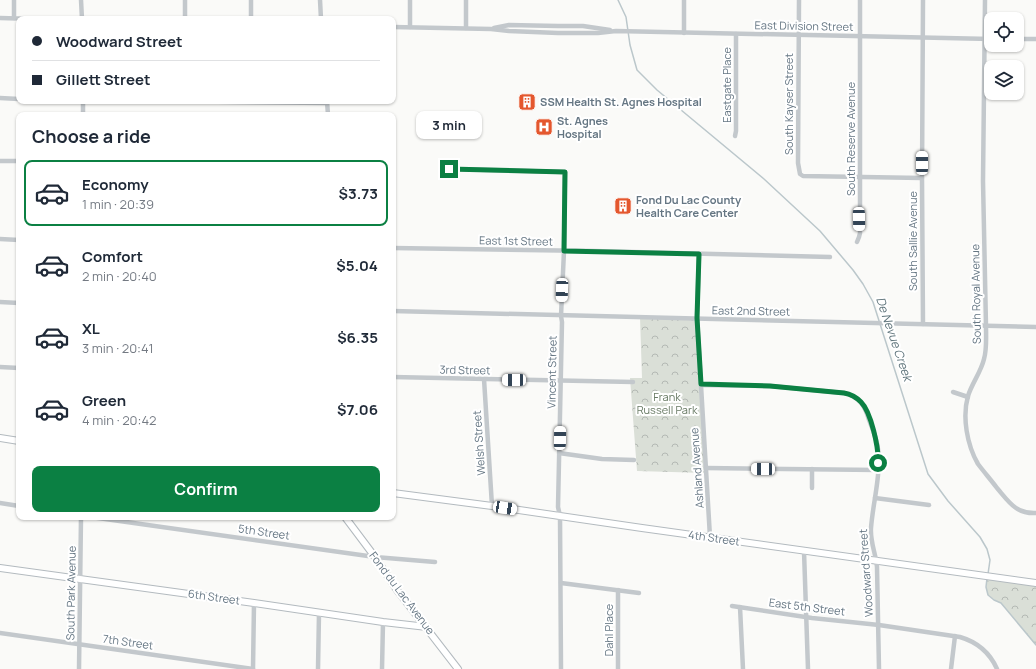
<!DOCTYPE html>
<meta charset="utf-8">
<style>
:root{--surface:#fff;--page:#f2f2f3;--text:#1f2937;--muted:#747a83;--line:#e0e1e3;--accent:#0b8043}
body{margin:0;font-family:Manrope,sans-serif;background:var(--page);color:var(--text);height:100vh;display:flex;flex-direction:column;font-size:15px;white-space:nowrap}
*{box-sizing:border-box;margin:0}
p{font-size:13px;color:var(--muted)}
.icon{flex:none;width:22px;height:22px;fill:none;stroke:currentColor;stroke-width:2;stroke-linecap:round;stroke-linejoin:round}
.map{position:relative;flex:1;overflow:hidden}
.side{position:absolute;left:16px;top:112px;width:380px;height:408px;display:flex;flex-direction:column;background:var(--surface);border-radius:8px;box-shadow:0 1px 3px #0004}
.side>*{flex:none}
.banner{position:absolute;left:16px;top:16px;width:380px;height:88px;border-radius:8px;box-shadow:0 1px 3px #0004;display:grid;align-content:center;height:88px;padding:0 16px;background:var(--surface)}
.fabs{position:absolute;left:984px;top:12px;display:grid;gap:8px}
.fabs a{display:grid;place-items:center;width:40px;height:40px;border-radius:8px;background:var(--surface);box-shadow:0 1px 3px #0004;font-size:20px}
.end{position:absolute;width:18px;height:18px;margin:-9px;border:5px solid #0b8043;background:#fff;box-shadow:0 0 0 2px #fff}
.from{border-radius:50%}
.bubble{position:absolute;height:28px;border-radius:8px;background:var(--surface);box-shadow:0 1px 3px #0004;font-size:13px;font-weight:700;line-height:28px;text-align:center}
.car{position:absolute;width:12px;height:24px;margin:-12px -6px;border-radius:5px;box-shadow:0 0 3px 1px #0007;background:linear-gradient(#fff 24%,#345 0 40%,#fff 0 76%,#345 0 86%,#fff 0)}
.banner b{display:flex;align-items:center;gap:14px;height:38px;font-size:15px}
.banner b+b{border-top:1px solid var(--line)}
.banner i{width:10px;height:10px;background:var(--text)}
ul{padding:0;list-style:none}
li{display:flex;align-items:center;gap:12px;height:66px;margin:0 8px 6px;padding:0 8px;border:2px solid transparent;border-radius:8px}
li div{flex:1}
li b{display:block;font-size:15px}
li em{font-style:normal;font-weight:700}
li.on{border-color:var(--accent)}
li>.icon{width:36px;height:36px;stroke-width:1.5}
h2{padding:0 16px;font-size:18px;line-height:48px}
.action{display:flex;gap:8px;margin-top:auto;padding:8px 16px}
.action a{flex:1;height:46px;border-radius:8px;background:var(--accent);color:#fff;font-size:16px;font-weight:700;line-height:46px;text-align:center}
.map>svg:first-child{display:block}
.park{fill:url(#park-crowns)}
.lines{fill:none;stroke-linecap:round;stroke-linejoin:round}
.stream{stroke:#bbc7cb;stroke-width:1.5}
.secondary-casing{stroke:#b3babf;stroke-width:8}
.street{stroke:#c3c8cc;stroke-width:4.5}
.secondary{stroke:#fff;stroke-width:6}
.route{stroke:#0b8043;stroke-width:5}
.labels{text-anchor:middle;stroke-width:4;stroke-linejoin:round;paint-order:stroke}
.street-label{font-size:11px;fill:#657683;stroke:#fff}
.poi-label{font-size:11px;font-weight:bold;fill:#657683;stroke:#fff;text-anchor:start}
.park-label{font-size:11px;fill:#687a64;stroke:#fff}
.water-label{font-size:12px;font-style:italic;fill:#60757c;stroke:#fff}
</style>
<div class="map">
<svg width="1036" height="669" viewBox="0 0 1036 669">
<defs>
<pattern id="park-crowns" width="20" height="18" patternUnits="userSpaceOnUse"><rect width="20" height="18" fill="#dadfd7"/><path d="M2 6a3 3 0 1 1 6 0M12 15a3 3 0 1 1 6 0" fill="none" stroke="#b4b9b4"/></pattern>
</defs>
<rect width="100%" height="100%" fill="#fafaf8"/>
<g class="park">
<polygon points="640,317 697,318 706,473 637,471 630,378 642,378"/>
<polygon points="988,577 1036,583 1036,645 1001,603 995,600 988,595 986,587"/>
</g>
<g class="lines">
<g class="stream">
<polyline points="618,0 626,17 630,45 637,70 657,90 764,179 820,231 853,270 863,284 873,302 928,474 948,501 980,537 987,549 990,560 988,574"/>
<polyline points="987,578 986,587 988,595 994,600 1001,603 1036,645"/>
</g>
<defs>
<g id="secondary">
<polyline points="0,438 19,441"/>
<polyline points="393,493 492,506 642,528 1036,583"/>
<polyline points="345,517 375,557 397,590 458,669"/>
<polyline points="0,568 254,603 383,622 427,627"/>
</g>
</defs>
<use href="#secondary" class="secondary-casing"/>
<g class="street">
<polyline points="14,0 14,18"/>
<polyline points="81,0 82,19"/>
<polyline points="185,0 185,19"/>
<polyline points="251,0 251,19"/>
<polyline points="320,0 321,19"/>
<polyline points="410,0 410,27"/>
<polyline points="466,0 466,28"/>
<polyline points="684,0 684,33"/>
<polyline points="799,0 798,163 800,174 803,176 922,178"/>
<polyline points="923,0 922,178 923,324"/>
<path d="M 985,0 L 983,181 L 986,326 C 986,337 987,349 984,359 C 981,372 972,383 968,396 C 962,417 967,445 978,464 C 984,472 991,480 997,488 C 1009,502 1016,514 1036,513"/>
<polyline points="0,18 36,19"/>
<polyline points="393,27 491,29 509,31 558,33 598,33 616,31 991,39"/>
<polyline points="494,28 509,25 558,26 583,26 610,30"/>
<polyline points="1017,39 1036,39"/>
<polyline points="0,98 19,99"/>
<polyline points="83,101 83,115"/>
<polyline points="159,101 327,103"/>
<polyline points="327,101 328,115"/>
<polyline points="735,136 736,131 736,34"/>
<polyline points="0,161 19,161"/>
<polyline points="449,169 565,172 564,251 561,316 562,322 558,507 560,516 561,669"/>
<polyline points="0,239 19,240"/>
<polyline points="857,242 859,237 860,233 860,0"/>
<polyline points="393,248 593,251 830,257"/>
<polyline points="699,254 697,318 710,537"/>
<polyline points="0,302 19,303"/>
<polyline points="393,311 1036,327"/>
<polyline points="0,367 19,368"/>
<path d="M 393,377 C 473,379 553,380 633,382"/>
<polyline points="484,379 492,506"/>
<path d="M 701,385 L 770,386 L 844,393 C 859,396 865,406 869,420 C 873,430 877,439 878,449 C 881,476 873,502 871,528 C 870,542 876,554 877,567 L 879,669"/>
<polyline points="953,392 968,397"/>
<polyline points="559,453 602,459 634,460"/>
<polyline points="706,468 878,470"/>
<polyline points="812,488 812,469"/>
<polyline points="875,498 929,505"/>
<polyline points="0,503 19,506"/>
<polyline points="91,517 375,557 435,562"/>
<polyline points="804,551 808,669"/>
<polyline points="561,583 639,593"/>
<polyline points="618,590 618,669"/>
<path d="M 732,606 L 812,618 L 879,625 L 960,637 C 977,642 990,653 997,669"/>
<polyline points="740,607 743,669"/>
<polyline points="0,633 253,669"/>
<polyline points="79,669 81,517"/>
<polyline points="253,669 254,603"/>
<polyline points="318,669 319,613"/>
<polyline points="382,669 383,622"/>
<polyline points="951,669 955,636"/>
</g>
<use href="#secondary" class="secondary"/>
</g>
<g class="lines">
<path class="route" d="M 449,169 L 565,172 L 564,251 L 699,254 L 697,318 L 701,384 L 770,386 L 844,393 C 850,394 856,397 861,402 C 871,412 879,448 878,463"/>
</g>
<defs>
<symbol id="building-square" viewBox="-11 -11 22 22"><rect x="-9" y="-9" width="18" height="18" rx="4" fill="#e4572e" stroke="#fff"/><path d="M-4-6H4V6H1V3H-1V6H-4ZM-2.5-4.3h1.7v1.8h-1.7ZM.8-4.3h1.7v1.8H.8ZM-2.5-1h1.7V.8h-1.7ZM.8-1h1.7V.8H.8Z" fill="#fff"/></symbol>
<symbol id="hospital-square" viewBox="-11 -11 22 22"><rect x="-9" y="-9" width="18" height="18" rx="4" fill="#e4572e" stroke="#fff"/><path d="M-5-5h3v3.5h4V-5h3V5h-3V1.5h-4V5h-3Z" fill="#fff"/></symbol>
</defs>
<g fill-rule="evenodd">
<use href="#building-square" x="517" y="92" width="20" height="20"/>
<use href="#hospital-square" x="534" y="117" width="20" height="20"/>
<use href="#building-square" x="613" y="196" width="20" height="20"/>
</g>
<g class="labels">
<g class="street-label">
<text transform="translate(804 26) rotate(1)" y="4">East Division Street</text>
<text transform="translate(727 85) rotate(-90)" y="4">Eastgate Place</text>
<text transform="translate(789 104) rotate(-90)" y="4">South Kayser Street</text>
<text transform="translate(851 139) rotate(-90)" y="4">South Reserve Avenue</text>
<text transform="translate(516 241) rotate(1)" y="4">East 1st Street</text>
<text transform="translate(913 241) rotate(-90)" y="4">South Sallie Avenue</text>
<text transform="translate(976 294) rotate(-91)" y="4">South Royal Avenue</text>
<text transform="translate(751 311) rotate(1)" y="4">East 2nd Street</text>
<text transform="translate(465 370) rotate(1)" y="4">3rd Street</text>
<text transform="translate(552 372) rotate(-89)" y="4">Vincent Street</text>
<text transform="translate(479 443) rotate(-94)" y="4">Welsh Street</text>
<text transform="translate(697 468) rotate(-94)" y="4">Ashland Avenue</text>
<text transform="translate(264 532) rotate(8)" y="4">5th Street</text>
<text transform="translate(714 538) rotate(8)" y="4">4th Street</text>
<text transform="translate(866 573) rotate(-94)" y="4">Woodward Street</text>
<text transform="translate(71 593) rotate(-89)" y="4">South Park Avenue</text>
<text transform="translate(402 593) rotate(53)" y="4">Fond du Lac Avenue</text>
<text transform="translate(214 597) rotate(8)" y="4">6th Street</text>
<text transform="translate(807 607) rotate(7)" y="4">East 5th Street</text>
<text transform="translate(609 630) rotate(-90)" y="4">Dahl Place</text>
<text transform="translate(128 642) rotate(8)" y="4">7th Street</text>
</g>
<g class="poi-label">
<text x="540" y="106">SSM Health St. Agnes Hospital</text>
<text x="557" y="125">St. Agnes<tspan x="557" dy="13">Hospital</tspan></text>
<text x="636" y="204">Fond Du Lac County<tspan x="636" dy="13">Health Care Center</tspan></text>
</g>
<g class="park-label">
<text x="667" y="401">Frank<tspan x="667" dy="13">Russell Park</tspan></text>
</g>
<g class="water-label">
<text transform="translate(894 339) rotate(71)" y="4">De Nevue Creek</text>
</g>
</g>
</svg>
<div class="fabs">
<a><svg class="icon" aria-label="locate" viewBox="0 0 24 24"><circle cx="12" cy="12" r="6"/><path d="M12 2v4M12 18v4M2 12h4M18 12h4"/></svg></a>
<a><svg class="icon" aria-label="layers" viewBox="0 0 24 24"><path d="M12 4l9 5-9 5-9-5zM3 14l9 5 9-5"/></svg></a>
</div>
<i class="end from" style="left:878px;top:463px"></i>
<i class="end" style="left:449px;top:169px"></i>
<div class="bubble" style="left:416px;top:111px;width:66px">3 min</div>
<i class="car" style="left:922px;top:163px;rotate:0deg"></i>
<i class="car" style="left:859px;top:219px;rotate:179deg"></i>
<i class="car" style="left:562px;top:290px;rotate:182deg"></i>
<i class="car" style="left:514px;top:380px;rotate:270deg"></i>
<i class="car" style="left:560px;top:438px;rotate:1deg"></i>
<i class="car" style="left:763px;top:469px;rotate:271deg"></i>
<i class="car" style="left:505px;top:508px;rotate:99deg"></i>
<div class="banner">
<b><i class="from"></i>Woodward Street</b>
<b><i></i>Gillett Street</b>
</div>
<section class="side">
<h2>Choose a ride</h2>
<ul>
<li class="on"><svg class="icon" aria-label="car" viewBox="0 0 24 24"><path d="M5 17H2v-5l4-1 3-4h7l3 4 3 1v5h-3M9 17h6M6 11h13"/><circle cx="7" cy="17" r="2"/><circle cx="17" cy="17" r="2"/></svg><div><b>Economy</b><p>1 min · 20:39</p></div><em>$3.73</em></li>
<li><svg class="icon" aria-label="car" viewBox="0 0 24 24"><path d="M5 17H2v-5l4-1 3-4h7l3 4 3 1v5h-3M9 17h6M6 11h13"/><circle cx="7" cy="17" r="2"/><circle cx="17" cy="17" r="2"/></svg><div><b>Comfort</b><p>2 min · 20:40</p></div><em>$5.04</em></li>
<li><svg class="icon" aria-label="car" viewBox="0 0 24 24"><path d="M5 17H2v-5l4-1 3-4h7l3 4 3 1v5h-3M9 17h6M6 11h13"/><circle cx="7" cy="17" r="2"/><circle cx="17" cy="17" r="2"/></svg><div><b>XL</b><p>3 min · 20:41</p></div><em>$6.35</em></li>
<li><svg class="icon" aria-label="car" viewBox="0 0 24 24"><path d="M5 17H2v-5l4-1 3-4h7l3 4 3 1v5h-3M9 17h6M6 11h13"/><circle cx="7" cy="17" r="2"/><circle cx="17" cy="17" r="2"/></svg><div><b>Green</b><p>4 min · 20:42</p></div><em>$7.06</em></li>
</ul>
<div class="action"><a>Confirm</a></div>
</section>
</div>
